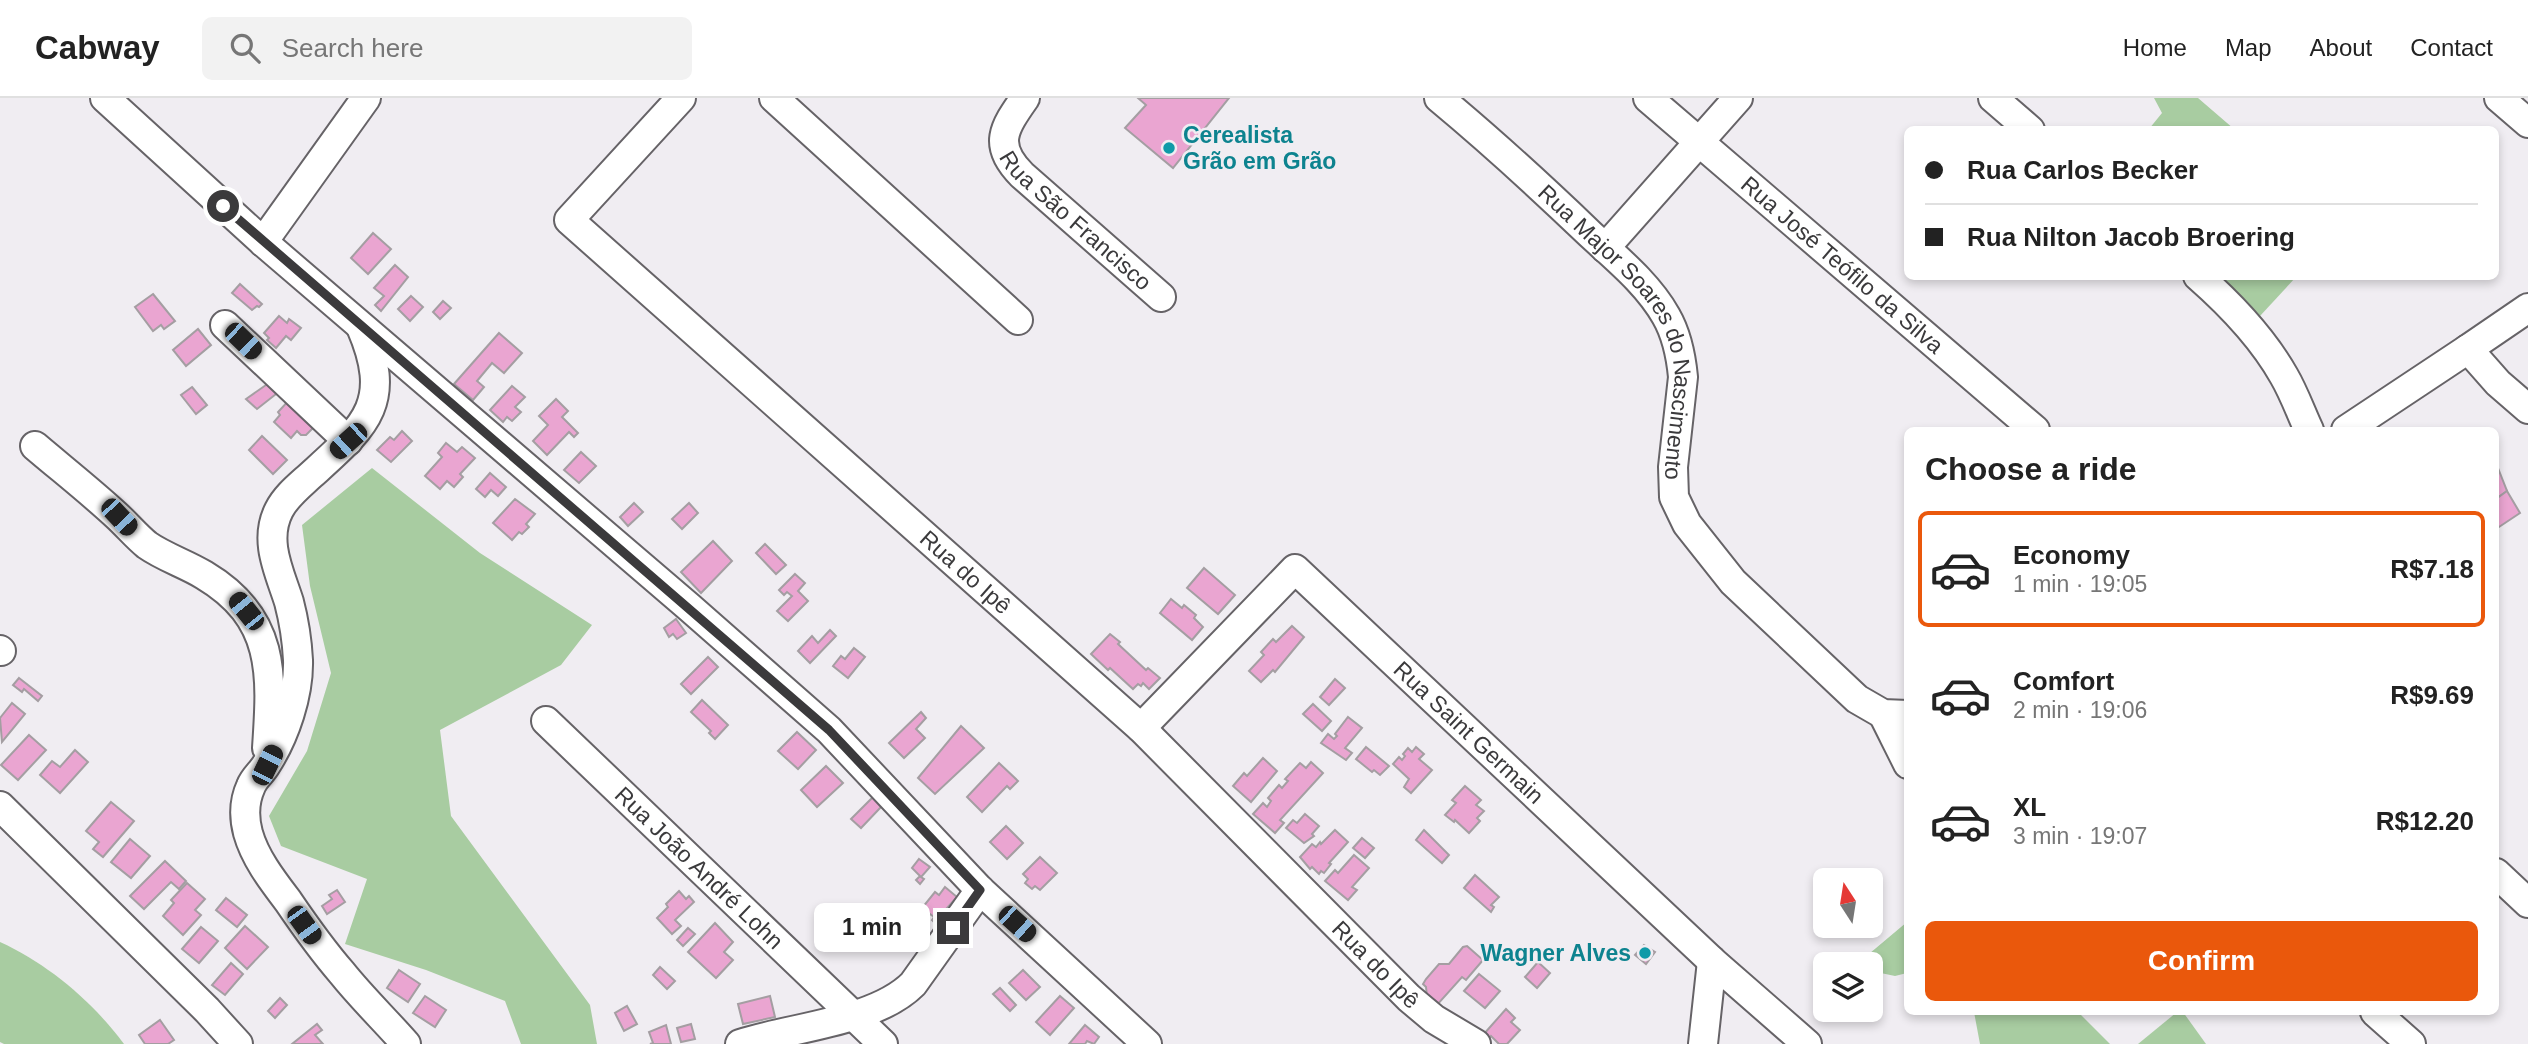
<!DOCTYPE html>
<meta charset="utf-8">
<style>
:root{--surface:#fff;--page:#f2f2f2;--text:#222;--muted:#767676;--line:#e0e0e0;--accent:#ea580c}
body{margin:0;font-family:Arial,sans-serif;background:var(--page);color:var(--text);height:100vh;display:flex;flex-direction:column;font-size:26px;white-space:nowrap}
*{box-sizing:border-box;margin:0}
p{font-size:23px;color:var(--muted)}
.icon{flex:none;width:38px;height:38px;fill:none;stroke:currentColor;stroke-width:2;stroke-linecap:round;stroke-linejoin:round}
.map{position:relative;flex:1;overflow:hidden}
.side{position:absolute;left:1904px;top:329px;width:595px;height:588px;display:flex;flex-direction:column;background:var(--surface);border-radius:10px;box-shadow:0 4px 10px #0003}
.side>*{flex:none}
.banner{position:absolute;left:1904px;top:28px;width:595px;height:154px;border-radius:10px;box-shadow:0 4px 10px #0003;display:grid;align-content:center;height:154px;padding:0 21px;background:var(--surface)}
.needle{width:46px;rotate:348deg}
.controls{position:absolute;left:1813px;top:770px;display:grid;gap:14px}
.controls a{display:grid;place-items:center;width:70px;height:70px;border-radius:10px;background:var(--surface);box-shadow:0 4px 10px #0003;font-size:35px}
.end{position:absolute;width:32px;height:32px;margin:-16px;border:9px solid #3b3a3c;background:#fff;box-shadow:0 0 0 4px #fff}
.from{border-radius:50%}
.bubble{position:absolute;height:49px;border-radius:10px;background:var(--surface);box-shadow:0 4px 10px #0003;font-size:23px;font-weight:600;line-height:49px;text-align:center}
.car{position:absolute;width:21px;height:42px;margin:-21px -10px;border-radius:9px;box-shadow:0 0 5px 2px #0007;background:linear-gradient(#222 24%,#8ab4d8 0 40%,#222 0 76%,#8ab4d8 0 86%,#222 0)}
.banner b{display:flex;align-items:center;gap:24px;height:66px;font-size:26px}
.banner b+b{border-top:2px solid var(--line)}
.banner i{width:18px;height:18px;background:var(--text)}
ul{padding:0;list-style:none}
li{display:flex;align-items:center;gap:21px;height:116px;margin:0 14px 10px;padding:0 7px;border:4px solid transparent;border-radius:10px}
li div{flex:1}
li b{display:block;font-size:26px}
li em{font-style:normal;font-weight:600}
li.active{border-color:var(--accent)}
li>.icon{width:63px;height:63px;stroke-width:1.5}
h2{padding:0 21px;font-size:32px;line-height:84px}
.action{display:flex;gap:14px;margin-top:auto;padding:14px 21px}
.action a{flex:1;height:80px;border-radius:10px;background:var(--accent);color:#fff;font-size:28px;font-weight:600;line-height:80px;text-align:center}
header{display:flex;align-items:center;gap:42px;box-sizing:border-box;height:98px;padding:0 35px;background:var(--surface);border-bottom:2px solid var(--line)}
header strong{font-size:33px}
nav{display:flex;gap:38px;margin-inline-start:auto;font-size:24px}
.search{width:490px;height:63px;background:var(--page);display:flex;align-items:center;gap:18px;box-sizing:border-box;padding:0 24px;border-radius:10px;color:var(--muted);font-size:26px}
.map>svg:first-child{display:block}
.green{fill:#a8cca1}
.building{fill:#eaa5d1;stroke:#a49ea2;stroke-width:2}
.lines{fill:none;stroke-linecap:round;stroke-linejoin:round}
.minor-casing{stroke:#666367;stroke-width:32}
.minor{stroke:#fff;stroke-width:28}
.route{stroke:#3b3a3c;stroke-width:9}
.culture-dot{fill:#0f9aa8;stroke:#f0edf2;stroke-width:2.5}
.labels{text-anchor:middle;stroke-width:5;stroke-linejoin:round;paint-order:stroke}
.culture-label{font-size:23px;font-weight:bold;fill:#0d838f;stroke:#f0edf2;text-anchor:start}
.street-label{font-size:23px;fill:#3b3a3c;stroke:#f0edf2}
</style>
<header>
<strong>Cabway</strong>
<div class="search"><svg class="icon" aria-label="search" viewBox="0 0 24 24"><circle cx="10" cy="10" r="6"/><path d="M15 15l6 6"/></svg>Search here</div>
<nav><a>Home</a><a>Map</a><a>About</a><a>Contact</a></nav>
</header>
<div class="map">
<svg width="2528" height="946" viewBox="0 0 2528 946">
<rect width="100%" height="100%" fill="#f0edf2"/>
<g class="green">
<polygon points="2154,0 2198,0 2234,31 2149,31 2162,15"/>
<polygon points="2217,179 2296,179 2260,218"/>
<polygon points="372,370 480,455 592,527 561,567 440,632 451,718 590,907 597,946 521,946 505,903 426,872 345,846 367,781 281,748 269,718 307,653 331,575 310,488 302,427"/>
<polygon points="1907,824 1907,875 1895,878 1871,873 1871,866 1857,866"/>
<path d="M 0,844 C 48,866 92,903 124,946 L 4,946 L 0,944 Z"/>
<polygon points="1974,914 2078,914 2110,946 1980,946"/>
<polygon points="2177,914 2183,914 2206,946 2138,946"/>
</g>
<g class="building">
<polygon points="1138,0 1229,0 1173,70 1125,30 1146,7"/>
<polygon points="373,135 391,151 368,176 351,160"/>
<polygon points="395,167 408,179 381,213 375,207 384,198 374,190"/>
<polygon points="240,186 262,206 259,209 257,208 252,212 232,195"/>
<polygon points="153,196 175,223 164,231 161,227 153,233 135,209"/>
<polygon points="411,198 423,209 410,223 398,211"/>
<polygon points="443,203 451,210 440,221 433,214"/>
<polygon points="279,218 287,225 289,221 301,230 291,242 286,238 276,250 267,242 269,240 264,235"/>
<polygon points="198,231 211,247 186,268 173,252"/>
<polygon points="499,235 522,255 504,275 492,265 477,283 484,289 473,302 454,286"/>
<polygon points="276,280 285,289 257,311 246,301"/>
<polygon points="512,288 525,299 515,309 521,314 512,323 507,319 503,324 490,312"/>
<polygon points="192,289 207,307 196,316 181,297"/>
<polygon points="291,300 317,326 306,337 301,337 297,333 291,340 274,324 280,317 278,314"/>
<polygon points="556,301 568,313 562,319 578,335 574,339 569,334 547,357 533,343 548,327 539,318"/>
<polygon points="402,333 412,343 391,364 377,352 390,339 394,342"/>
<polygon points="262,338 287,362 273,376 249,352"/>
<polygon points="446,345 457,354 462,349 475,360 460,376 463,379 454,389 447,383 440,391 425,378 442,359 438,355"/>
<polygon points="581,354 596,368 579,385 564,372"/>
<polygon points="2496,365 2507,393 2496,401"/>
<polygon points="490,375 506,389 498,398 491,392 485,399 476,391"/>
<polygon points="2507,393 2520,415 2496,431 2496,401"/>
<polygon points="515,401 535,416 526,426 529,429 522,436 519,434 512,442 493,425"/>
<polygon points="634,405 643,414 628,428 620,419"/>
<polygon points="689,405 698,415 682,431 672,421"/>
<polygon points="713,443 732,463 701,495 681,474"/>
<polygon points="765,446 786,467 776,476 756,455"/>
<polygon points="1204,470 1235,497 1218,516 1187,490"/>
<polygon points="795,476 805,485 798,493 808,503 788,523 777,513 792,498 787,494 784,497 779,492"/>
<polygon points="1171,501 1182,510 1184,507 1196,517 1194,520 1203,529 1192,542 1160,515"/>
<polygon points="676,521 686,535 677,541 673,536 669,539 664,530"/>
<polygon points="1292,528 1304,539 1275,574 1273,572 1261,584 1249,573 1264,557 1261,554 1273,541 1276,544"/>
<polygon points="830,532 836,538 810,565 798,553 812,538 818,545"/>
<polygon points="1110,536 1120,544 1118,546 1146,572 1148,570 1160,580 1149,591 1143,585 1141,588 1138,586 1133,591 1110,570 1108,572 1091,556"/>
<polygon points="854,550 865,559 848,580 833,568 841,558 845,561"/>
<polygon points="708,559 718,569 691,596 681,586"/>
<polygon points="19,580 42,598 38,603 24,591 22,594 13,587"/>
<polygon points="1335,581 1345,590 1329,607 1320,599"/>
<polygon points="702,602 728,627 715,641 709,635 711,633 691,614"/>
<polygon points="12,605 25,616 2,644 0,620"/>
<polygon points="1313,606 1331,623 1322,633 1303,616"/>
<polygon points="921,614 926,620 916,631 925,640 904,660 889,645"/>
<polygon points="1348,619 1362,630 1345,650 1352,655 1346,662 1321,645 1328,636 1334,641 1337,638 1335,636"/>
<polygon points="961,628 984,650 935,696 918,680"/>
<polygon points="797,634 816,652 798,671 778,653"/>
<polygon points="29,637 46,652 18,682 1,667"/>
<polygon points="1366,649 1389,668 1380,677 1374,672 1372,674 1356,661"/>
<polygon points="1416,649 1424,656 1419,661 1432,672 1411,695 1404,689 1409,681 1393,666 1399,659 1402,662 1405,658 1403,656 1408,650 1412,654"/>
<polygon points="75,652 88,664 60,695 40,677 52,663 60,669"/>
<polygon points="1263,660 1277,673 1251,704 1233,688 1244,675 1247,678"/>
<polygon points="1311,664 1323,675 1280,722 1284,725 1275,735 1253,716 1263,705 1267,709 1271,703 1268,700 1279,687 1282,690 1288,683 1285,681 1300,665 1306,670"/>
<polygon points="999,665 1018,683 1010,691 1007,688 982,714 967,699"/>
<polygon points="826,668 843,685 817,709 801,692"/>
<polygon points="1465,688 1481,702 1476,707 1484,713 1477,720 1480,723 1469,735 1455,722 1454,724 1445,717 1456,705 1452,702"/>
<polygon points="873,699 882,708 861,730 851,721"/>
<polygon points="111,704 134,723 103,759 93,751 99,744 86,733"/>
<polygon points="1305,716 1319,728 1312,736 1314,738 1304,745 1286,730 1293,722 1297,725"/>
<polygon points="1006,728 1023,745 1007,761 990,744"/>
<polygon points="1335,732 1348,744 1329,765 1331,766 1324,775 1321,773 1319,776 1312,769 1310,771 1300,759 1312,746 1316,749 1320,744 1321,746"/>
<polygon points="1424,732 1449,757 1442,765 1416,742"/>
<polygon points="1362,740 1374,750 1365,760 1353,750"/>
<polygon points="130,741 150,758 131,780 111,764"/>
<polygon points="1354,757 1369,770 1352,789 1357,792 1348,802 1325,783 1335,772 1338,775"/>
<polygon points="1040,759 1057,775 1040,792 1035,788 1032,791 1025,785 1028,781 1023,776"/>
<polygon points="919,761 930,769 921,779 924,781 920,786 916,782 920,778 912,770"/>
<polygon points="165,763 186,783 179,791 171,784 144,811 130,798"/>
<polygon points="1475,777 1499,799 1491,807 1494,809 1491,814 1464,790"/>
<polygon points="187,785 205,801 195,812 201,817 183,837 163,818 174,805 171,802"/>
<polygon points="945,789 957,799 946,811 949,813 937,827 932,822 934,819 922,810 935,794 939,797"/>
<polygon points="337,792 345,804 327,816 322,808 332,801 329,797"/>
<polygon points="679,793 686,801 689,798 694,804 675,822 681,828 672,836 657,820 668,809 666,806"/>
<polygon points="226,800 247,817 237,829 216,812"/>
<polygon points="715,825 733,844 724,854 733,862 716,880 688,854"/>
<polygon points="245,828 268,849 247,871 225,850"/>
<polygon points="201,829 218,843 199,865 182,851"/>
<polygon points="688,830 695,836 683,848 677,842"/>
<polygon points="1644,847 1655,854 1646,866 1635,857"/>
<polygon points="1467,848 1483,862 1466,882 1462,879 1437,907 1427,899 1426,889 1423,886 1426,881 1439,866 1449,866 1463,849"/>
<polygon points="1538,864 1550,875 1537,890 1525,879"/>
<polygon points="231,865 243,876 225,897 212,887"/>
<polygon points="660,869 675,883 667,891 653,877"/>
<polygon points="399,872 420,886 408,904 387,890"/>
<polygon points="1023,872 1040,889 1026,902 1009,885"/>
<polygon points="1479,876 1500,893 1485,910 1464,893"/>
<polygon points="1000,890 1016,907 1010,913 993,896"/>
<polygon points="425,898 446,912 435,929 413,915"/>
<polygon points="770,898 775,919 743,926 738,906"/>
<polygon points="1060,898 1074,910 1050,937 1036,924"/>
<polygon points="280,900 287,907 275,920 268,913"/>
<polygon points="627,908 637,926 624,933 615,915"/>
<polygon points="1506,911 1515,920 1511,924 1520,932 1507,946 1499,946 1491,938 1488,942 1483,937"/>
<polygon points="160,922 174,942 168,946 145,946 139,937"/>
<polygon points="317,926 322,932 315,937 323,946 292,946"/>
<polygon points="691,926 695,941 681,944 677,930"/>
<polygon points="666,927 671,946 650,946 653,945 649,934"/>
<polygon points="1085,927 1099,939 1094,946 1087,943 1085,946 1069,946"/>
</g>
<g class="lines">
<defs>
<g id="minor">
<polyline points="105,0 263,144 689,509 829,632 980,792 1147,946"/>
<path id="s1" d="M 681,0 L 569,122 L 1141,630 L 1409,900 L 1434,921 L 1476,946"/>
<polyline points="774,0 1018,222"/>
<path id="s2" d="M 1025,0 C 1004,30 992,47 1022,77 L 1161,199"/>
<path id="s3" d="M 1439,0 C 1492,44 1541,89 1590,136 C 1617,161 1648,186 1666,218 C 1677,237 1681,258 1683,279 L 1673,369 L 1674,399 L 1687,426 L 1733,484 L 1857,601 L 1883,616 L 1908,617"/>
<path id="s4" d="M 1648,0 L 2035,332"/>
<polyline points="1993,0 2030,32"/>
<polyline points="2499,0 2528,25"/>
<polyline points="263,144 366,0"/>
<polyline points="1605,150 1738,0"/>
<path d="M 2198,178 C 2231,207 2262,239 2284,278 C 2294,295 2301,315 2309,332"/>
<polyline points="225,227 348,343"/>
<path d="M 361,229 C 394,306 365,328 311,377 C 299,388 286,398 279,412 C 263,443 280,475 289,504 C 294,523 297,543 298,562 C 299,596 285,638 266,667 C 262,674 254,680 251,688 C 244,703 244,720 248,735 C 255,760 272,782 288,803 C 305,828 322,852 342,875 C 362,900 385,922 406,946"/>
<polyline points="2468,251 2528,210"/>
<polyline points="2346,332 2468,251 2498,285 2528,311"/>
<path d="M 35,348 C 62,371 90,393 116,417 C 127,427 136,438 147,447 C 164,459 186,466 204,477 C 276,520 272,576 267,650"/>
<polyline points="0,552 1,553"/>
<polyline points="1883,616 1908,666"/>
<path id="s5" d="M 546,623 L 883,946"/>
<path id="s6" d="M 1141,630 L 1295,471 L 1712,863 L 1807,946"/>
<polyline points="0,708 207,912 238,946"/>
<polyline points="2496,775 2528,805"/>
<polyline points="2375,914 2411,946"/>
<path d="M 740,946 C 792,929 875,924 913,886 L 980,792"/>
<polyline points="1703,946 1712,863"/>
</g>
</defs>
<use href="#minor" class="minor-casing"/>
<use href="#minor" class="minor"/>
</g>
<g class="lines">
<polyline class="route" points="223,108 829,632 980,792 953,830"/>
</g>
<g class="culture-dot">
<circle cx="1169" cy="50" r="7"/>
<circle cx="1645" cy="855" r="7"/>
</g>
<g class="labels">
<g class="culture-label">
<text x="1183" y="45">Cerealista<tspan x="1183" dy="26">Grão em Grão</tspan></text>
<text x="1631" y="863" text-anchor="end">Wagner Alves</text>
</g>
<g class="street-label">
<text dy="8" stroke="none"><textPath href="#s2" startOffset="158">Rua São Francisco</textPath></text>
<text dy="8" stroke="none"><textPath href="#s4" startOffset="256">Rua José Teófilo da Silva</textPath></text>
<text dy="8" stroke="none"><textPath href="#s3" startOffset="310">Rua Major Soares do Nascimento</textPath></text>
<text dy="8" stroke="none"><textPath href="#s1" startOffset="696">Rua do Ipê</textPath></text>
<text dy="8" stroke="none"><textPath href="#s6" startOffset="460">Rua Saint Germain</textPath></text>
<text dy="8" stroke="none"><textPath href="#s5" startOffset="212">Rua João André Lohn</textPath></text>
<text dy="8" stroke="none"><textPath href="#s1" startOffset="1264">Rua do Ipê</textPath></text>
</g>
</g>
</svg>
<div class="controls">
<a><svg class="needle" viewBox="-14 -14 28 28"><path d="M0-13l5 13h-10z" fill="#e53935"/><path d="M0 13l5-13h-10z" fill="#767676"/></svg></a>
<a><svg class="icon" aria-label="layers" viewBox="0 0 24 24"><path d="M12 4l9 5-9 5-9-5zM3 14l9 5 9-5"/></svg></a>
</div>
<i class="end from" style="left:223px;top:108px"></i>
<i class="end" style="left:953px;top:830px"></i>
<div class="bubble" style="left:814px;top:805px;width:116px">1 min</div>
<i class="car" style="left:243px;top:243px;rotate:134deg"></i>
<i class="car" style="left:348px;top:343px;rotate:228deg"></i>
<i class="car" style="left:119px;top:419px;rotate:137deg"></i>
<i class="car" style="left:246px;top:513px;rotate:321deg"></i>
<i class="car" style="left:267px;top:667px;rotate:26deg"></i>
<i class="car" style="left:1017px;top:826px;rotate:132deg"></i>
<i class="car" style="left:304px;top:827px;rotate:144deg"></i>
<div class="banner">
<b><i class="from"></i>Rua Carlos Becker</b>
<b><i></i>Rua Nilton Jacob Broering</b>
</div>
<section class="side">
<h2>Choose a ride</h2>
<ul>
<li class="active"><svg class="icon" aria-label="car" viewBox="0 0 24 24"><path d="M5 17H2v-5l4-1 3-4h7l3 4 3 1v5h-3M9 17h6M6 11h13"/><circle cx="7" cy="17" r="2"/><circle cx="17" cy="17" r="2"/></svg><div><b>Economy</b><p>1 min · 19:05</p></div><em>R$7.18</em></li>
<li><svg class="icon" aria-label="car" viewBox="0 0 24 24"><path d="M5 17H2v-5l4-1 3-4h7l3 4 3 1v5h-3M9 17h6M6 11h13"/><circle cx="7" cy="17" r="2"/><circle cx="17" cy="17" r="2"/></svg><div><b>Comfort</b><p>2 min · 19:06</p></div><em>R$9.69</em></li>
<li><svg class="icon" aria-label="car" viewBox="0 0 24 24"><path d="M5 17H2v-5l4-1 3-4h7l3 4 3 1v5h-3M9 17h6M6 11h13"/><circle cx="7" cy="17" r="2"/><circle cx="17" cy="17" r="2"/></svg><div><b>XL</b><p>3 min · 19:07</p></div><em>R$12.20</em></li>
</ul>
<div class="action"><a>Confirm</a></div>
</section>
</div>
